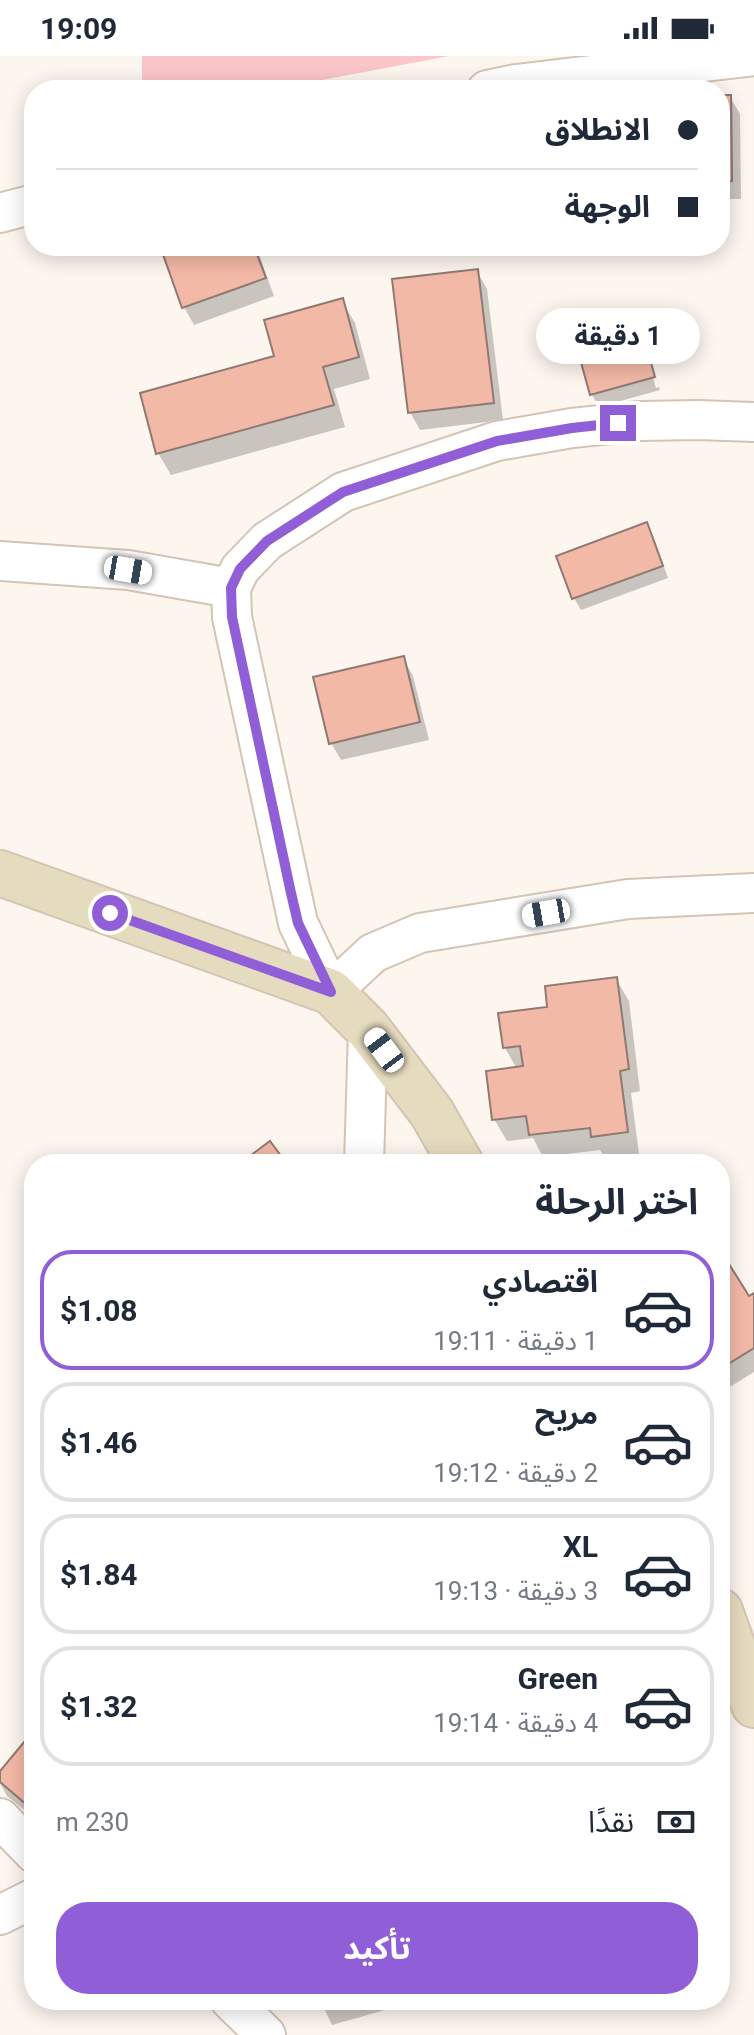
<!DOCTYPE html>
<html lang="ar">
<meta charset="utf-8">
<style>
:root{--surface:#fff;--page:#f2f2f3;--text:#1f2937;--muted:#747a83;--line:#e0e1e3;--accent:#905ed7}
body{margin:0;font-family:Roboto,"Noto Sans Arabic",sans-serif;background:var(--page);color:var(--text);direction:rtl;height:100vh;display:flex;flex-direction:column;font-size:30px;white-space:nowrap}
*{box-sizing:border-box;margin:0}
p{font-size:26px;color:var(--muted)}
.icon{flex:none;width:44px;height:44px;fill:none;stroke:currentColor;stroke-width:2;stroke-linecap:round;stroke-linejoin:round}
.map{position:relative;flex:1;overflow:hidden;direction:ltr}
.panel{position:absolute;left:24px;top:1098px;width:706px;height:856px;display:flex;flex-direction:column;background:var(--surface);border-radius:32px;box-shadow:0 4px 20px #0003;direction:rtl}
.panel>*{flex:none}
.guide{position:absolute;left:24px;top:24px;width:706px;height:176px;border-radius:32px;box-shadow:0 4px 20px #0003;direction:rtl;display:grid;align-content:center;height:176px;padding:0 32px;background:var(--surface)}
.end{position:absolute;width:36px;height:36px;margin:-18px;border:10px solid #905ed7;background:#fff;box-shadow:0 0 0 4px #fff}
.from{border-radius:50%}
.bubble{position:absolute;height:56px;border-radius:28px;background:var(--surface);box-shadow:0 4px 20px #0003;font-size:26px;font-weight:700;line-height:56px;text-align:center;direction:rtl}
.car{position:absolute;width:24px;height:48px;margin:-24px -12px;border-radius:10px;box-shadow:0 0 6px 2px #0007;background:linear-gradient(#fff 24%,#345 0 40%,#fff 0 76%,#345 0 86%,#fff 0)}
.guide b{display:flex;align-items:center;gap:28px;height:76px;font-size:30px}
.guide b+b{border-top:2px solid var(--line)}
.guide i{width:20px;height:20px;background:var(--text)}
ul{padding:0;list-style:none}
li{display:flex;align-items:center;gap:24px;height:120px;margin:0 16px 12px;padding:0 16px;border:4px solid var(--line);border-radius:32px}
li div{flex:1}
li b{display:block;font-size:30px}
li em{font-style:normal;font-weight:700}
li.active{border-color:var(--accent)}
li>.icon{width:72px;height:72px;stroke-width:1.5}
h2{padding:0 32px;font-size:36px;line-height:96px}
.pay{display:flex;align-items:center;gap:20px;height:88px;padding:0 32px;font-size:30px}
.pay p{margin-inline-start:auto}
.primary-button{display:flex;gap:16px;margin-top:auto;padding:16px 32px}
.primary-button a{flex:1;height:92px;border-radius:32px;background:var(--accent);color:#fff;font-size:32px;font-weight:700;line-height:92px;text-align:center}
.status{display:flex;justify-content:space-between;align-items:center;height:56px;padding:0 40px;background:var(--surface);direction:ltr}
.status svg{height:22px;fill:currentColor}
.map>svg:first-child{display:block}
.green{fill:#fbc6ca}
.shadow{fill:#0003}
.building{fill:#f3b9a7;stroke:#8f7972;stroke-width:2}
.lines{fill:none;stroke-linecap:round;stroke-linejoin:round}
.street-casing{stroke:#d5c3b4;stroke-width:42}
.secondary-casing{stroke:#d5c3b4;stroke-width:48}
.street{stroke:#fff;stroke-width:38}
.secondary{stroke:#e5dbbf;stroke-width:44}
.route{stroke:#905ed7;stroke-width:10}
</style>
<div class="status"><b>19:09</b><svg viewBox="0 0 49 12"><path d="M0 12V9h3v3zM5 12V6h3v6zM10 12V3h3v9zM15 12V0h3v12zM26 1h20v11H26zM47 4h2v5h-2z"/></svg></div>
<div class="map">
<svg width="754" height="1979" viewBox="0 0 754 1979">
<rect width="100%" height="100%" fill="#fdf6ef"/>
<polygon class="green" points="142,0 449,0 269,34 142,34"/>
<g class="shadow">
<polygon points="720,41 730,41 740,58 741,143 720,143"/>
<polygon points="162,190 256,190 274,240 194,269 184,251"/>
<polygon points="477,215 487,233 503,364 420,374 410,356"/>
<polygon points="342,245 355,267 370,323 334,333 345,371 171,419 158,397 277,301"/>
<polygon points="644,284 649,294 646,294 656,332 659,331 650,296 660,334 599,351 592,339 582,301"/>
<polygon points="646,468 653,480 668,522 581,554 574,542 559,501"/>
<polygon points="403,602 413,620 429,684 341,704 331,687"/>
<polygon points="616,923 629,945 640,1035 631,1037 639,1098 605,1102 600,1094 543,1101 533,1082 507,1085 494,1063 517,1013 505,992 550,953"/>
<polygon points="720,1216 748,1242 754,1239 754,1316 720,1337"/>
<polygon points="34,1677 34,1762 7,1740 0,1727 0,1718"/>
<polygon points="320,1944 416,1944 417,1945 332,1969"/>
</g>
<g class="building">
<polygon points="720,39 731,39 732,125 720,125"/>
<polygon points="160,190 254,190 266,222 182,252"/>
<polygon points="478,213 494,347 408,357 392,223"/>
<polygon points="343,242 359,301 323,311 334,349 156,398 140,337 274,300 264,264"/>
<polygon points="644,282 655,321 590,339 579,299"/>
<polygon points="647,466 663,510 572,543 556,500"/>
<polygon points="404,600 420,666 329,688 313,621"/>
<polygon points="617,921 629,1013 620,1015 628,1076 591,1081 590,1072 529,1079 526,1060 492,1064 486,1015 523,1010 520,990 503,992 498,957 547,951 545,930"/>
<polygon points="270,1085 287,1108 239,1108"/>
<polygon points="729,1208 749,1240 754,1237 754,1292 720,1313 720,1214"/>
<polygon points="34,1674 34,1755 0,1726 0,1715"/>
<polygon points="318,1944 350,1944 320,1952"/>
</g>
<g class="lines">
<defs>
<g id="street">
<polyline points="487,34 516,28 754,0"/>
<polyline points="0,157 34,148"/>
<polyline points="754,366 698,364 640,365 572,372 497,385 343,436 267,485 240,513 231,532 232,561 298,867 331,936 373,897 420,877 628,843 754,837"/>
<polyline points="0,505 128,514 231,532"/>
<polyline points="364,1108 368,973"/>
<polyline points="0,1762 34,1797"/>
<polyline points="0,1859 34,1842"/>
<polyline points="230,1944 266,1979"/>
</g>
<g id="secondary">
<polyline points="0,817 331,936 368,973 432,1057 461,1108"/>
<polyline points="720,1555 754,1649"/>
</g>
</defs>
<use href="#street" class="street-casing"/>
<use href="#secondary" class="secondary-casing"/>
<use href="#street" class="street"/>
<use href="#secondary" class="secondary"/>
</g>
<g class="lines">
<polyline class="route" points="110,857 331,936 298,867 291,837 232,561 231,532 240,513 267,485 343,436 497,385 572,372 618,367"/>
</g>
</svg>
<i class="end from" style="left:110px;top:857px"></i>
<i class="end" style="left:618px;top:367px"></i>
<div class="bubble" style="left:536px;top:252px;width:164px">1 دقيقة</div>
<i class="car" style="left:128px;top:514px;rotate:100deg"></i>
<i class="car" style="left:546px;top:857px;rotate:260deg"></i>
<i class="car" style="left:384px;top:994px;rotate:323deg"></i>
<div class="guide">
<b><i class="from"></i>الانطلاق</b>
<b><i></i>الوجهة</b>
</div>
<section class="panel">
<h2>اختر الرحلة</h2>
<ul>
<li class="active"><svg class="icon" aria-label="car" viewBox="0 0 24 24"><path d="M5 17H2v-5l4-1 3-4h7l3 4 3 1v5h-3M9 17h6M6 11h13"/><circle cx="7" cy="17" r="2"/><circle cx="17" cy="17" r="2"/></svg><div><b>اقتصادي</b><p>1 دقيقة · 19:11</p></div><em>$1.08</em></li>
<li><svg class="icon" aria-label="car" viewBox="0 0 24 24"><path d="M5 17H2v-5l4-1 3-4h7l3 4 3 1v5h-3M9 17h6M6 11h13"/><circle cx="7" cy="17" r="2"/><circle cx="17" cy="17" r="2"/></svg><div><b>مريح</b><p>2 دقيقة · 19:12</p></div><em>$1.46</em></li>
<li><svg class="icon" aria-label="car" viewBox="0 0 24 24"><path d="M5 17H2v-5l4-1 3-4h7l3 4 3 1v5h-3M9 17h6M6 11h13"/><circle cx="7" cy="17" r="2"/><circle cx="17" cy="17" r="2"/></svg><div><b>XL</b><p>3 دقيقة · 19:13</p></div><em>$1.84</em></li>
<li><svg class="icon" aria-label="car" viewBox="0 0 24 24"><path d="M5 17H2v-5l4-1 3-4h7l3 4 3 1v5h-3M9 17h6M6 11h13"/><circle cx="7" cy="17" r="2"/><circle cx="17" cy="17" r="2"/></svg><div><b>Green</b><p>4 دقيقة · 19:14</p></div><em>$1.32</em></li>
</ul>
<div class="pay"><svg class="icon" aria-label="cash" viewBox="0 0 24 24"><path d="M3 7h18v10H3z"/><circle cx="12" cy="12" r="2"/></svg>نقدًا<p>230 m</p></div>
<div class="primary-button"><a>تأكيد</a></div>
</section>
</div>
